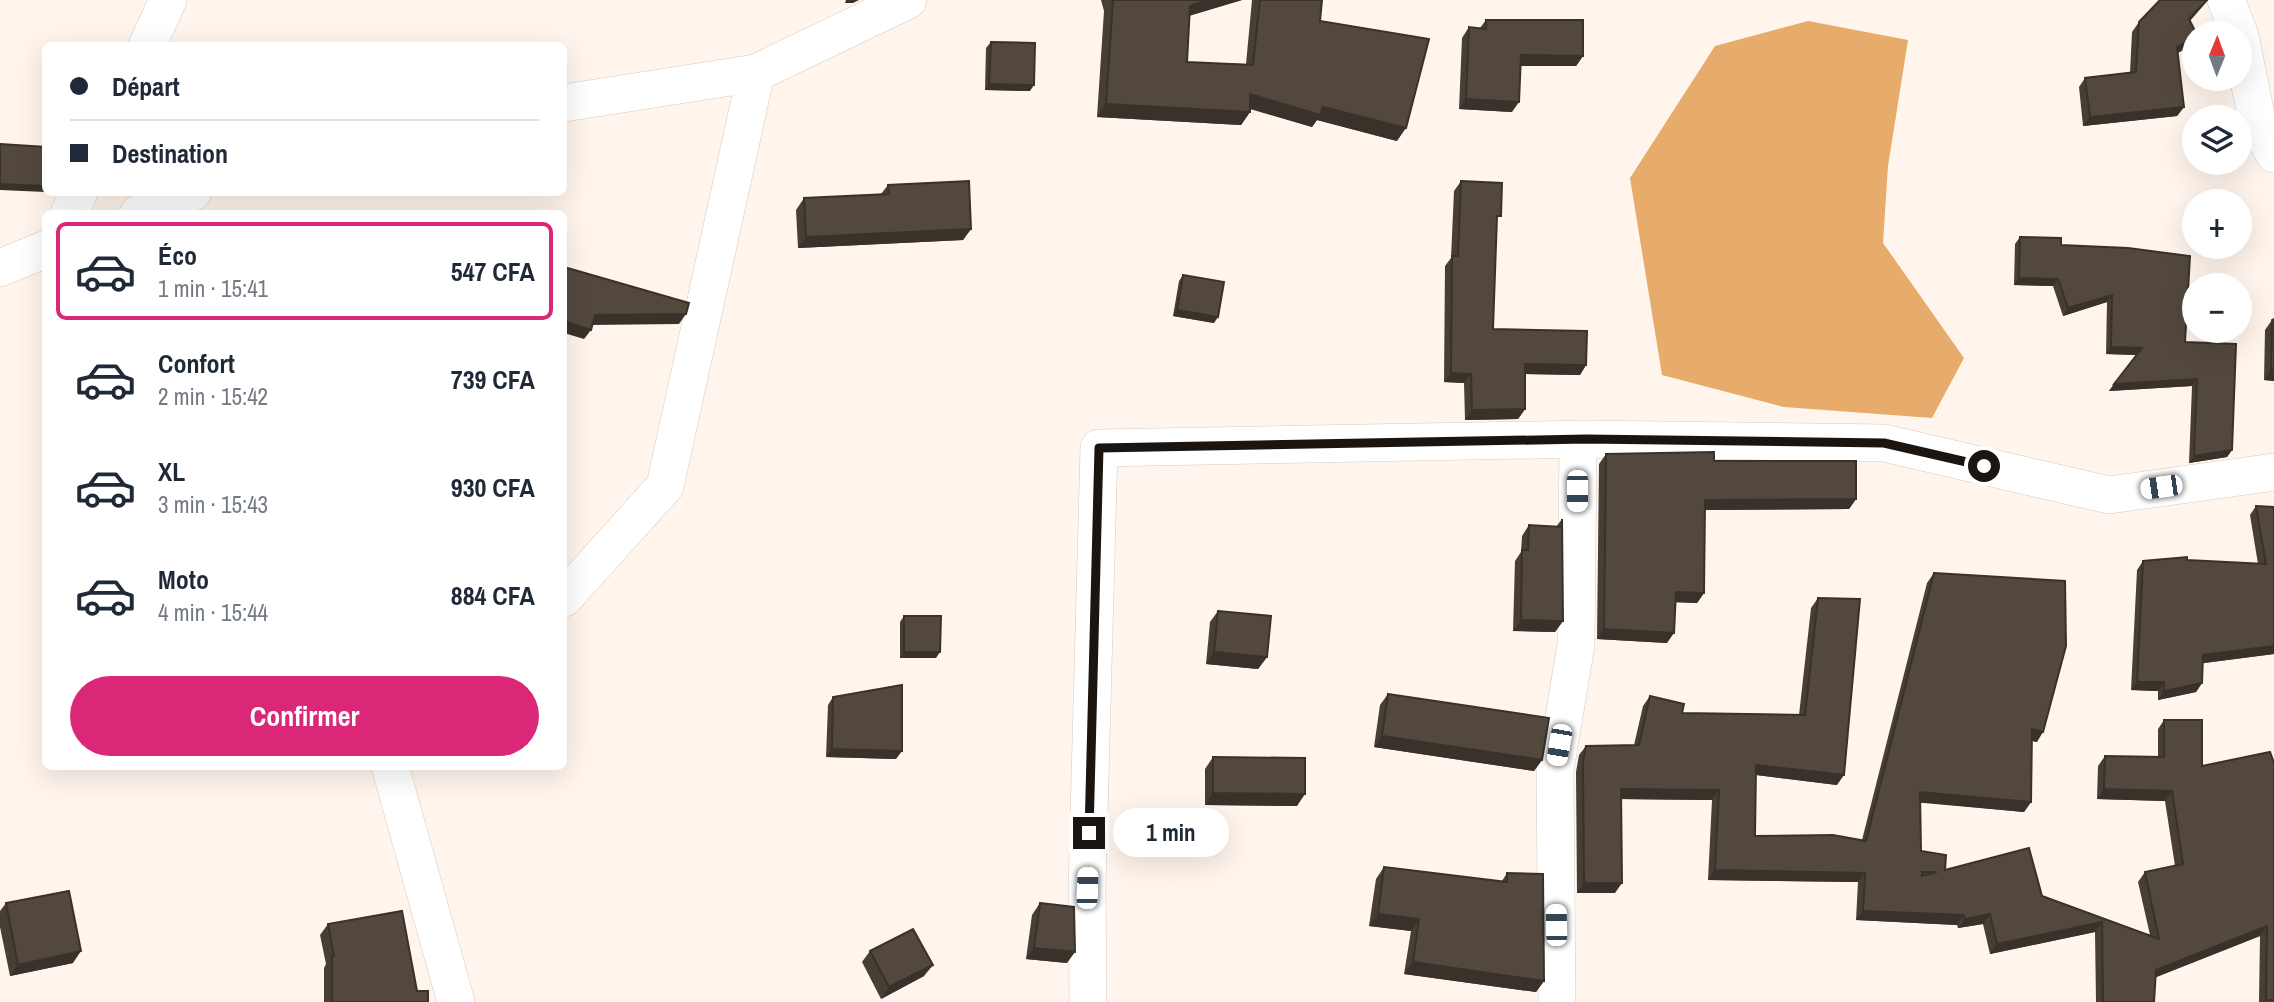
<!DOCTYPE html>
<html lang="fr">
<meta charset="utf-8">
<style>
:root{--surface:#fff;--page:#f6f6f7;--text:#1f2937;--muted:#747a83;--line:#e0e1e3;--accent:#db2777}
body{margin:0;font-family:"Archivo Narrow",sans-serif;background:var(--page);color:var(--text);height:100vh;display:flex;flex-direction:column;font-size:26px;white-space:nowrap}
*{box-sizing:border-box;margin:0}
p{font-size:23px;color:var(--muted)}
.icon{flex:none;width:38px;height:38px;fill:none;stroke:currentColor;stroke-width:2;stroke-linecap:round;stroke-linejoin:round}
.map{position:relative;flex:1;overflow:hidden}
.drawer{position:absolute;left:42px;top:210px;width:525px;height:560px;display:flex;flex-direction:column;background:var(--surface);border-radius:10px;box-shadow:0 7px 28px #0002}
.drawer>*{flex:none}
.banner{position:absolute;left:42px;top:42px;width:525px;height:154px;border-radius:10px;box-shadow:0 7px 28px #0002;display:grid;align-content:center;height:154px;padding:0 28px;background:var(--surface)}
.needle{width:46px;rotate:1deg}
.buttons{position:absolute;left:2182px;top:21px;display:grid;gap:14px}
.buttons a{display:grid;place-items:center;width:70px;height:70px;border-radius:50%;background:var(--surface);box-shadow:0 7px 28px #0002;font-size:35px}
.end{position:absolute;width:32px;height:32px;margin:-16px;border:9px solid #1a1511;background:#fff;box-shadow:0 0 0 4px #fff}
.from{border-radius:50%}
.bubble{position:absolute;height:49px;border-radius:24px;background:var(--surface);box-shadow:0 7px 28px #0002;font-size:23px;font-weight:700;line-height:49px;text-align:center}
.car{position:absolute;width:21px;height:42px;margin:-21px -10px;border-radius:9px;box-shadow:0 0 5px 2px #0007;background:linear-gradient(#fff 24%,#345 0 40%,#fff 0 76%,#345 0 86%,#fff 0)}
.banner b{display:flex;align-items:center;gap:24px;height:66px;font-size:26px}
.banner b+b{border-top:2px solid var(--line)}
.banner i{width:18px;height:18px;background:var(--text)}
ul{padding:12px 0 0;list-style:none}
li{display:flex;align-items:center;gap:21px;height:98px;margin:0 14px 10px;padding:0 14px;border:4px solid transparent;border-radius:10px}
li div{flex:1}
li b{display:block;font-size:26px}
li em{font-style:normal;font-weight:700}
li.current{border-color:var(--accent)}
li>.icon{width:63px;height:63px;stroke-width:1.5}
.cta{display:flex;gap:14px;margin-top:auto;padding:14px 28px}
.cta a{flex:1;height:80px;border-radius:42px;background:var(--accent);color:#fff;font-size:28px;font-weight:700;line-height:80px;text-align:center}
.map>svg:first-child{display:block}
.water{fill:#e7ab6b}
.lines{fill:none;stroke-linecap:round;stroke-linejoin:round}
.minor-casing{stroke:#d6cabf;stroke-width:38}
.minor{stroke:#fff;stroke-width:37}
.wall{fill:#473e35}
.shaded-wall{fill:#39322b}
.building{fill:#52483e;stroke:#39322b;stroke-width:2;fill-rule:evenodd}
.route{stroke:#1a1511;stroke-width:9}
</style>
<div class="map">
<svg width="2274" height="1002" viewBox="0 0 2274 1002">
<rect width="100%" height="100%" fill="#fff5ec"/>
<polygon class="water" points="1808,21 1908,40 1888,166 1883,243 1964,358 1932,418 1784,407 1662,375 1630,178 1715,46"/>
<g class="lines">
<defs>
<g id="minor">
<polyline points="2226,0 2239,33"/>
<polyline points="2240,36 2258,125 2274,154"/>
<polyline points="147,46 168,0"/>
<polyline points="564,103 756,73 908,0"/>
<polyline points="69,214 79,192"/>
<polyline points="138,214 193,192"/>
<polyline points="0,268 46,249"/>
<polyline points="564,598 665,486 756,73"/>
<polyline points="390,766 456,1002"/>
<polyline points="1088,1002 1087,888 1099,448 1586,439 1884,443 2109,495 2274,472"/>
<polyline points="1557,1002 1555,770 1576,645 1578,440"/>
</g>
</defs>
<use href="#minor" class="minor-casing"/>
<use href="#minor" class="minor"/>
</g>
<g class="wall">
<polygon points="1101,0 1242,0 1189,16 1187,62 1246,64 1252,0 1322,0 1320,21 1397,141 1317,120 1312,127 1250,109 1250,112 1241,125 1097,117 1104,11"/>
<polygon points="2160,0 2208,0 2190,21 2191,46 2177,53 2184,107 2177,116 2083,126 2079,87 2085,78 2130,73 2132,32 2139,22"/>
<polygon points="1486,20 1583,56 1576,66 1520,66 1512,112 1459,109 1462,38 1469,27 1480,28"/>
<polygon points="991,42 1030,91 985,90 986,48"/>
<polygon points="1461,181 1497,221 1493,329 1586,365 1580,375 1525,374 1525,409 1518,419 1465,420 1464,383 1444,382 1445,266 1451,258 1454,191"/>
<polygon points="888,185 971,229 963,240 798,248 796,210 804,198 881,194"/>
<polygon points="2020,237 2061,245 2185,342 2232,450 2227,457 2189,463 2192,386 2109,391 2137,355 2106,354 2107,302 2063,316 2053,286 2014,285 2015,244"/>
<polygon points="1183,275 1214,323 1173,316 1179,281"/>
<polygon points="2274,319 2274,381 2264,380 2265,330 2272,320"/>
<polygon points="1606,454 1714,461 1856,499 1849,509 1705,510 1704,593 1697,603 1675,602 1667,643 1597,639 1599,464"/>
<polygon points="2256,506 2274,507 2274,654 2203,663 2202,683 2196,692 2158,700 2158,691 2131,690 2137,570 2143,561 2187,560 2258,564 2250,515"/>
<polygon points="1562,519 1563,621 1555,632 1513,631 1515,561 1521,552 1522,536 1529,525 1556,527"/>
<polygon points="1934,573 2037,742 2032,741 2031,802 2024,812 1920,802 1921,851 1945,870 2042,896 2150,935 2138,882 2145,872 2175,866 2165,801 2097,799 2098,766 2105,756 2158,757 2158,729 2164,720 2202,766 2270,752 2274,1002 2259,1002 2260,936 2156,977 2154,1002 2096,1002 2095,932 1990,954 1983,924 1958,928 1957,925 1856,920 1858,882 1708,880 1712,800 1621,799 1615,893 1577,893 1576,772 1579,755 1586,746 1634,745 1643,706 1650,696 1682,713 1799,715 1811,608 1818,598 1837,785 1756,775 1755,836 1862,840 1927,583"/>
<polygon points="1218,611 1267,657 1258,669 1206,664 1210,622"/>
<polygon points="904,616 936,658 900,658 900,622"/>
<polygon points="1388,694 1542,760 1534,771 1374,747 1380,705"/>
<polygon points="833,697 896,759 826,757 828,705"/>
<polygon points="1213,757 1297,806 1205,805 1205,769"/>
<polygon points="1384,867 1502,881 1507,873 1544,981 1536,992 1404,974 1411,931 1369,926 1376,879"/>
<polygon points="6,903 73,963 10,976 0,927 0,911"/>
<polygon points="1040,903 1067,963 1026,959 1032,915"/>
<polygon points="328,924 417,991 428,1002 324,1002 324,968 326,964 320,935"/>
<polygon points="870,951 924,976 881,999 862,962"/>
</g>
<g class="shaded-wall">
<polygon points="846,0 859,0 853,3 845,3"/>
<polygon points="1209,0 1242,0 1181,18 1190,6"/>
<polygon points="2207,0 2208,0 2182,29 2189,19"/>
<polygon points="2194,38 2194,41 2191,46 2170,57 2177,47"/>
<polygon points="1521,55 1583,56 1576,66 1514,66"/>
<polygon points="989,84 1034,85 1030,91 985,90"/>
<polygon points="1250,94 1323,107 1406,128 1397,141 1317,120 1312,127 1242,106"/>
<polygon points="1466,99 1519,102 1512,112 1459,109"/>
<polygon points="1106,104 1250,112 1241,125 1097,117"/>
<polygon points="2184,107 2177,116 2083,126 2090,117"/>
<polygon points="0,184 46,186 46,192 0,190"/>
<polygon points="971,229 963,240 798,248 806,237"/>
<polygon points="2019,278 2058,279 2053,286 2014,285"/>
<polygon points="2112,295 2107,302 2063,316 2068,308"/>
<polygon points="1177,310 1218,317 1214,323 1173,316"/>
<polygon points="686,314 679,324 588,325 595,315"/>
<polygon points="564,321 591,330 584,339 564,333"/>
<polygon points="2111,347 2142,348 2137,355 2106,354"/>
<polygon points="1525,364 1586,365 1580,375 1519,374"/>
<polygon points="2271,370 2274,370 2274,381 2264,380"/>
<polygon points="1451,373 1471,374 1464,383 1444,382"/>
<polygon points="2197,379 2192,386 2109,391 2114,384"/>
<polygon points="1525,409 1518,419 1465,420 1472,410"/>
<polygon points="2232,450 2227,457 2189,463 2194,456"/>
<polygon points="1856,499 1849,509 1698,510 1705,500"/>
<polygon points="1676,592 1704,593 1697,603 1669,602"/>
<polygon points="1521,620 1563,621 1555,632 1513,631"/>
<polygon points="1604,629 1674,633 1667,643 1597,639"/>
<polygon points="2274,646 2274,654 2197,664 2203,655"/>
<polygon points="904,652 940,652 936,658 900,658"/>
<polygon points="1214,652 1267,657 1258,669 1206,664"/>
<polygon points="2137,682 2164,682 2158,691 2131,690"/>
<polygon points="2202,683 2196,692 2158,700 2164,691"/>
<polygon points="2032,729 2043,732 2037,742 2025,739"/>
<polygon points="1382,736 1542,760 1534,771 1374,747"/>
<polygon points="832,749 902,751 896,759 826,757"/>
<polygon points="1756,765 1844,775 1837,785 1749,774"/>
<polygon points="1621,789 1719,790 1712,800 1614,799"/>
<polygon points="2104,789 2172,791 2165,801 2097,799"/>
<polygon points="1920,792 2031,802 2024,812 1913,802"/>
<polygon points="1213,793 1305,794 1297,806 1205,805"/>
<polygon points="1715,870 1865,873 1858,882 1708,880"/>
<polygon points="1584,883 1622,883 1615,893 1577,893"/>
<polygon points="1863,911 1964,915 1957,925 1856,920"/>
<polygon points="1378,914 1419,919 1411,931 1369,926"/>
<polygon points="1990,914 1983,924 1958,928 1965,919"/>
<polygon points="2102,922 2095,932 1990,954 1997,944"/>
<polygon points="2267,926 2260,936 2149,980 2156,970"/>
<polygon points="1034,948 1075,952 1067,963 1026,959"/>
<polygon points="81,951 73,963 10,976 18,965"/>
<polygon points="1413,962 1544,981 1536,992 1404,974"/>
<polygon points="933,965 924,976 881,999 889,987"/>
</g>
<g class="building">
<polygon points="1113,0 1209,0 1190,6 1187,62 1253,65 1260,0 1322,0 1320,21 1429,39 1406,128 1323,107 1320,115 1250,94 1250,112 1106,104"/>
<polygon points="2160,0 2207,0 2189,19 2196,33 2194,33 2194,38 2177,47 2184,107 2090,117 2085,78 2136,72 2139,22"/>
<polygon points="1486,20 1583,20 1583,56 1521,55 1519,102 1466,99 1469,27 1486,29"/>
<polygon points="991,42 1035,43 1034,85 989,84"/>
<polygon points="0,144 46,147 46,186 0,184"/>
<polygon points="969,181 971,229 806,237 804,198 889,194 888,185"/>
<polygon points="1461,181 1502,183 1501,216 1497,216 1493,329 1587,331 1586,365 1525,364 1525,409 1472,410 1471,374 1451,373 1452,256 1458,256"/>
<polygon points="2020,237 2061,238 2061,245 2128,248 2190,256 2185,342 2236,344 2232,450 2194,456 2197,379 2114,384 2142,348 2111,347 2112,295 2068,308 2058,279 2019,278"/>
<polygon points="564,267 689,303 686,314 595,315 591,330 564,321"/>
<polygon points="1183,275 1224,282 1218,317 1177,310"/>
<polygon points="2274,319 2274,370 2271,370 2272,320"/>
<polygon points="1714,452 1714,461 1856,461 1856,499 1705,500 1704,593 1676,592 1674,633 1604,629 1606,454"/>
<polygon points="2256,506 2274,507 2274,646 2203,655 2202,683 2164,691 2164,682 2137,682 2143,561 2187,557 2187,560 2266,564"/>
<polygon points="1562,519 1563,621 1521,620 1522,550 1528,550 1529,525 1562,527"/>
<path d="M 1934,573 L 2065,581 L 2066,646 L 2043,732 L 2032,729 L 2031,802 L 1920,792 L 1921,851 L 1946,855 L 1945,870 L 2029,848 L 2042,896 L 2159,939 L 2145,872 L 2183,864 L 2172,791 L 2104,789 L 2105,756 L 2164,757 L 2164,720 L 2202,720 L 2202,766 L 2270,752 L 2274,763 L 2274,1000 L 2266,1000 L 2267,926 L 2156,970 L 2154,1002 L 2103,1002 L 2102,922 L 1997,944 L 1990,914 L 1965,919 L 1964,915 L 1863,911 L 1865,873 L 1715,870 L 1719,790 L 1621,789 L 1622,883 L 1584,883 L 1583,762 L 1586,746 L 1639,745 L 1650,696 L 1684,704 L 1682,713 L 1805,715 L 1818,598 L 1860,599 L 1844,775 L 1756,765 L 1755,836 L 1833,835 L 1866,841 ZM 1922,872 L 1937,872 L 1922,876 Z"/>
<polygon points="1218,611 1271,616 1267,657 1214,652"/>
<polygon points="904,616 941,616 940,652 904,652"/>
<polygon points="902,685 902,751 832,749 833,697"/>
<polygon points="1388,694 1549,718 1542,760 1382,736"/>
<polygon points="1213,757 1305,758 1305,794 1213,793"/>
<polygon points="1384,867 1507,882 1507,873 1543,874 1544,981 1413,962 1419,919 1378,914"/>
<polygon points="69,891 81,951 18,965 6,903"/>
<polygon points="1040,903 1074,907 1075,952 1034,948"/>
<polygon points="402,911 417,991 428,991 428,1002 332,1002 332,956 334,956 328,924"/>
<polygon points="913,929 933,965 889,987 870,951"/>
</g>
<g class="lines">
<polyline class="route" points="1089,833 1099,448 1586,439 1884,443 1984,466"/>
</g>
</svg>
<div class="buttons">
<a><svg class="needle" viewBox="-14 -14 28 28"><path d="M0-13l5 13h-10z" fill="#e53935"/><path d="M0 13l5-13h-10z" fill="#747a83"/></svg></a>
<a><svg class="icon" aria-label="layers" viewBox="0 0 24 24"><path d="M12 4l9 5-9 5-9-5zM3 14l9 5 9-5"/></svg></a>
<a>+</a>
<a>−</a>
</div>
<i class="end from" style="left:1984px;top:466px"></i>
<i class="end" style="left:1089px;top:833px"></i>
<div class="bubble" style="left:1113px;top:808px;width:116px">1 min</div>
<i class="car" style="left:2161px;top:487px;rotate:262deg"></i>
<i class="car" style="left:1577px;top:491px;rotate:180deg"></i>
<i class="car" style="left:1559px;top:745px;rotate:190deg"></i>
<i class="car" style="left:1087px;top:888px;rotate:2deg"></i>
<i class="car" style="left:1556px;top:925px;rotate:359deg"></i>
<div class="banner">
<b><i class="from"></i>Départ</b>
<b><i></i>Destination</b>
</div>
<section class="drawer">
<ul>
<li class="current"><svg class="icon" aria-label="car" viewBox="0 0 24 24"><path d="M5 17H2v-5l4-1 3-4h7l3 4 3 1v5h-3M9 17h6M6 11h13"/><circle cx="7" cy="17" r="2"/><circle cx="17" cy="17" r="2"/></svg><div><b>Éco</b><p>1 min · 15:41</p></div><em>547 CFA</em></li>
<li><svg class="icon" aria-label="car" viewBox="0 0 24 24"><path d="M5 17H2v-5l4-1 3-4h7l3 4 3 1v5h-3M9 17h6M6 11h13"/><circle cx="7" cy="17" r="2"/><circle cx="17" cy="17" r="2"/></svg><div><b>Confort</b><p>2 min · 15:42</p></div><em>739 CFA</em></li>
<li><svg class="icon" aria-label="car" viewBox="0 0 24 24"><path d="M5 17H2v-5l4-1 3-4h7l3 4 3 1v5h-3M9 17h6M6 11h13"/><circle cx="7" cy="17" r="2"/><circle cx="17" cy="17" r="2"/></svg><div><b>XL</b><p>3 min · 15:43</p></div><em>930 CFA</em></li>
<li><svg class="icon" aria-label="car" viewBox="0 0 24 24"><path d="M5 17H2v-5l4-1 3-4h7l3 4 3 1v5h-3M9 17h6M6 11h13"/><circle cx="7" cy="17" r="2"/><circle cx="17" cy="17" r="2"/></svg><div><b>Moto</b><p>4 min · 15:44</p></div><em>884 CFA</em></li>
</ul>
<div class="cta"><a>Confirmer</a></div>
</section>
</div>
